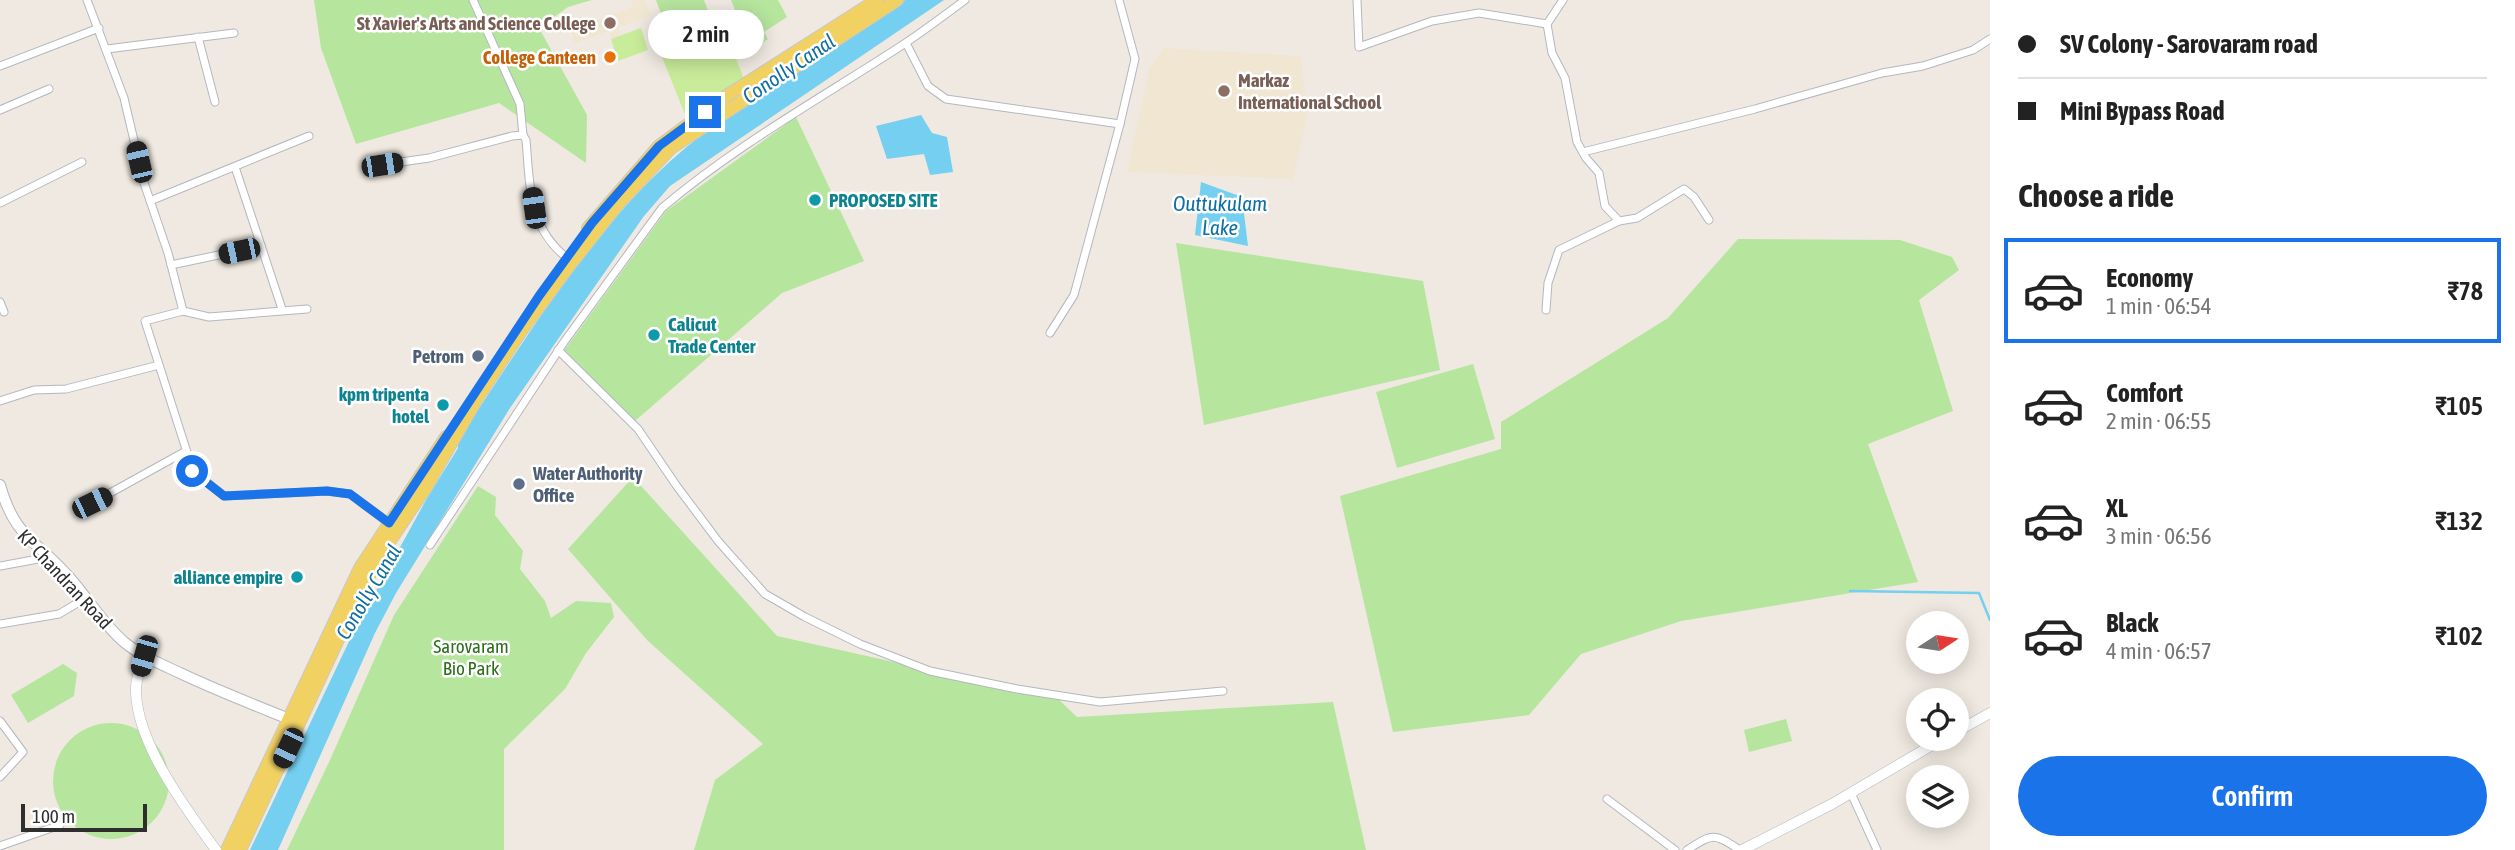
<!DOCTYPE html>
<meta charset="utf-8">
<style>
:root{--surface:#fff;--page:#f6f6f6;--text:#222;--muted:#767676;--line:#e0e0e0;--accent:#1a73e8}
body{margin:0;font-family:"Asap Condensed",sans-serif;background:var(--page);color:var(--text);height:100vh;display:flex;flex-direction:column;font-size:26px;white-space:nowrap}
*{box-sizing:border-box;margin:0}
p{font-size:23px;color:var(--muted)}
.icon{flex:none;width:38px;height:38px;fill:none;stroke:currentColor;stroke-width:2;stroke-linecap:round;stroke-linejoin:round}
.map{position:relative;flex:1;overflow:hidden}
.drawer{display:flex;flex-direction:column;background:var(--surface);width:525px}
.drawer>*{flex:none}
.guide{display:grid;align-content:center;height:154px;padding:0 28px;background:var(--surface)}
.needle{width:46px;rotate:78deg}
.buttons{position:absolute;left:1906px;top:611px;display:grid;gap:14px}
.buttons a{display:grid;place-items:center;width:63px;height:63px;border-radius:50%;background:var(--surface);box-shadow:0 4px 18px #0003;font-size:35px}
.scale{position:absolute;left:21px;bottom:18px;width:126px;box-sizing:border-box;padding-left:7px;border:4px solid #2e2e2e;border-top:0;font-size:19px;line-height:24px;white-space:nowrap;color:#2e2e2e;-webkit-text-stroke:5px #fff;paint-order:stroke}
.end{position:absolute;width:32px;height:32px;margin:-16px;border:9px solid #1a73e8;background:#fff;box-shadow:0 0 0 4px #fff}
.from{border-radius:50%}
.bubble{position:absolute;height:49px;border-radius:24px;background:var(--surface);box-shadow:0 4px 18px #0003;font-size:23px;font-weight:600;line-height:49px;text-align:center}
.car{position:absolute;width:21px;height:42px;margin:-21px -10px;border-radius:9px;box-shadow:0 0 5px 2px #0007;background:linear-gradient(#222 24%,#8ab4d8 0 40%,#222 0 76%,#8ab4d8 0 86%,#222 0)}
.guide b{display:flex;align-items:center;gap:24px;height:66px;font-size:26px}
.guide b+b{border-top:2px solid var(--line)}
.guide i{width:18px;height:18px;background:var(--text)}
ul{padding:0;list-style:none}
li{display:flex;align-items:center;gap:21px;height:105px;margin:0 14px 10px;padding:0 14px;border:4px solid transparent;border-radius:0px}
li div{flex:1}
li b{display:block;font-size:26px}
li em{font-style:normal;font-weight:600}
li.active{border-color:var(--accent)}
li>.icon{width:63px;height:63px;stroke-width:1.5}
h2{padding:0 28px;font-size:32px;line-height:84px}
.button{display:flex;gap:14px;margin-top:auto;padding:14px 28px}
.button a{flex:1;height:80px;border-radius:42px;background:var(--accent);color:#fff;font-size:28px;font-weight:600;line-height:80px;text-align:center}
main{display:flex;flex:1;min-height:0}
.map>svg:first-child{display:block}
.education{fill:#f0e6d1}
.green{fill:#b6e59e}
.pitch{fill:#c9ec9a}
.water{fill:#75cff0}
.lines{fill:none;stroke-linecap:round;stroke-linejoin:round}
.stream{stroke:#75cff0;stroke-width:2.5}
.minor-casing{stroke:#b4b7c1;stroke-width:9}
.tertiary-casing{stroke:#b4b7c1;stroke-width:11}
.secondary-casing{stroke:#b4b7c1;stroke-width:12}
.primary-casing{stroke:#c9c9c9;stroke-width:14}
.minor{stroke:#fff;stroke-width:7}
.tertiary{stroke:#fff;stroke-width:10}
.secondary{stroke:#fff;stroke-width:10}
.primary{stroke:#f2d163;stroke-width:12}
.route{stroke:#1a73e8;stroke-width:9}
.education-dot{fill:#8d6e63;stroke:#fff;stroke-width:2.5}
.food-dot{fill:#e8710a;stroke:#fff;stroke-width:2.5}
.culture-dot{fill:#0f9aa8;stroke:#fff;stroke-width:2.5}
.service-dot{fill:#5c6f8a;stroke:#fff;stroke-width:2.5}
.labels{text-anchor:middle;stroke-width:5;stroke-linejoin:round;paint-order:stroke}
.education-label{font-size:19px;font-weight:bold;fill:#785e54;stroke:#fff;text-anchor:end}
.food-label{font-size:19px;font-weight:bold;fill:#c56008;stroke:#fff;text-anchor:end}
.culture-label{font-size:19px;font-weight:bold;fill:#0d838f;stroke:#fff;text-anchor:start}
.service-label{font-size:19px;font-weight:bold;fill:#4e5e75;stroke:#fff;text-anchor:end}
.street-label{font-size:19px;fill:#2e2e2e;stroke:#fff}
.park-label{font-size:19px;fill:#2c6e1b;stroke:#fff}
.water-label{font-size:21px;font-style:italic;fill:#0d6fa3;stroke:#fff}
</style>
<main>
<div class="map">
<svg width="1990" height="850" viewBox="0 0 1990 850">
<rect width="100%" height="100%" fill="#efe9e1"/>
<g class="education">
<polygon points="632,0 645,0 651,15 618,28 620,36 611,39 609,31 575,43 571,29 633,7"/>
<polygon points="1164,48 1301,56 1307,116 1293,179 1127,172 1150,67"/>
</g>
<g class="green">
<polygon points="314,0 592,0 568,7 539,28 587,115 586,163 499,103 356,144 321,48"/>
<polygon points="656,0 704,0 717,35 675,52"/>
<polygon points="731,0 778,0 787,17 764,32 768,39 751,50"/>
<polygon points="796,117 864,261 782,293 635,421 563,352 666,211"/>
<polygon points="1738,239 1900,240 1952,257 1959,270 1919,300 1953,411 1868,444 1918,582 1681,621 1581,654 1529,715 1393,732 1340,496 1501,449 1501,422 1668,318"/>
<polygon points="1176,243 1423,281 1440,370 1204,425"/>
<polygon points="1473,364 1495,439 1397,468 1376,392"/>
<polygon points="633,477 777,636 997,685 1053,694 1077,717 1333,702 1366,850 694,850 715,780 763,744 647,640 568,549"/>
<polygon points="478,486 496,497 495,515 523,551 520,569 545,601 551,618 576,601 611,603 614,617 586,653 565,689 504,749 504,850 287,850 330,760 394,615"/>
<polygon points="63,664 77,673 74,696 28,723 11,695"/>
<polygon points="1786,719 1792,741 1749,752 1744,730"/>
<circle cx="111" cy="781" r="58"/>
</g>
<g class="pitch">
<polygon points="641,28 648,50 618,61 611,39"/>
<polygon points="725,31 744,79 686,117 662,57"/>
</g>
<g class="water">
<path d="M 905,0 L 944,0 L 670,186 L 644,216 L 510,408 L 396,593 L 375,633 L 278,850 L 250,850 L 353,633 L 426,500 L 458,448 L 457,441 C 531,333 598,214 703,134 Z"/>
<polygon points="921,115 932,133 947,137 953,172 930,175 924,154 887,159 876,126"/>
<polygon points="1201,182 1242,197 1248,246 1195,235"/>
</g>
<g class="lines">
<polyline class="stream" points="1850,591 1979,593 1990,620"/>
<defs>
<g id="minor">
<polyline points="87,0 124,98 144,183 168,253 183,311 145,321 193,471 224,496 327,491 350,494 392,525"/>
<polyline points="473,0 520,104 523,135"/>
<polyline points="1357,0 1359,47 1432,21 1479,13 1547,24 1563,0"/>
<polyline points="1547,24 1552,53 1565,78 1577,142 1586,158 1599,173 1605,206 1619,221 1637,218 1684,189 1694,197 1709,220"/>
<polyline points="198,37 215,102"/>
<polyline points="906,43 928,86 946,99 1120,124 1135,59 1119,0"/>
<polyline points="107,49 234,33"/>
<polyline points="0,66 99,28"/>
<polyline points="0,110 49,89"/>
<polyline points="1583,152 1755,109 1882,73 1923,66 1973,50 1990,39"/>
<polyline points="235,167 282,309"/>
<path d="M 366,167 L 429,158 L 512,136 L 523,135 L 526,140 C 530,185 528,227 566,257"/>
<polyline points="150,201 309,136"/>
<polyline points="0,203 82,162"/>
<polyline points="171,265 261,246"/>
<polyline points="0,302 4,312"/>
<polyline points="1546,310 1548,283 1559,250 1619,221"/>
<polyline points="183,311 209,317 307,309"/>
<polyline points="1050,333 1074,295 1120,124"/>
<polyline points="558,350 638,429 676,485 718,541 765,594 805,617 860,644 930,671 1017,689 1100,702 1223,691"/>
<polyline points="0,401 34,390 66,389 159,365"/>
<polyline points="92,503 186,451"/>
<path d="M 430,545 L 564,342 L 662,208 C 736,145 823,97 904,44 C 925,30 945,15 965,0"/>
<polyline points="0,566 49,557"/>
<polyline points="0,624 59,614 86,598"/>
<polyline points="0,721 23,752 0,777"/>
<polyline points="1851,793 1877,850"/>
<polyline points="1607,799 1675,850"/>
<polyline points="0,846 60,825"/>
<path d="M 1687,850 C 1714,833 1713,833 1740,850"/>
</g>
<g id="tertiary">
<path d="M 144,656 C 140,668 135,681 136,693 C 138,745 186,809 216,850"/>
<polyline points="1956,732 1990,713"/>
<polyline points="1742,850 1832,804 1944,738"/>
</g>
<path id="secondary" d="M 0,485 C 15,538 35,539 69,577 C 88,598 102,623 124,642 C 141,656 161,664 180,673 C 216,690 252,704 289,719"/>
<g id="primary">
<polyline points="588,228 659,146 725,97 877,0"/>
<polyline points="227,850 360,568 446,437"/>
<polyline points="240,850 341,633 377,560 426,487 476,400 521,331 568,267 618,204 671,148 897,0"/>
</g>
</defs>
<use href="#minor" class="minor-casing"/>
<use href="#tertiary" class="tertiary-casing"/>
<use href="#secondary" class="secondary-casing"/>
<use href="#primary" class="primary-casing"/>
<use href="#minor" class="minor"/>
<use href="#tertiary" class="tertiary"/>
<use href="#secondary" class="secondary"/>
<use href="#primary" class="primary"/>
</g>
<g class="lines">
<polyline class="route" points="192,471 224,496 327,491 350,494 389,523 539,296 592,223 659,146 705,112"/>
</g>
<g class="education-dot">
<circle cx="610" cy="23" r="7"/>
<circle cx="1224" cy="91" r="7"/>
</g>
<circle class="food-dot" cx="610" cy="57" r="7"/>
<g class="culture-dot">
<circle cx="815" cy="200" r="7"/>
<circle cx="654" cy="335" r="7"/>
<circle cx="443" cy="405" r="7"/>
<circle cx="297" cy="577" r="7"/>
</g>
<g class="service-dot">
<circle cx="478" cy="356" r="7"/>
<circle cx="519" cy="484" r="7"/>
</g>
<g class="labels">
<g class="education-label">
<text x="596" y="30">St Xavier's Arts and Science College</text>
<text x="1238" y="87" text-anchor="start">Markaz<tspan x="1238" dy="22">International School</tspan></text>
</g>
<g class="food-label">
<text x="596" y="64">College Canteen</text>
</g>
<g class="culture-label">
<text x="829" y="207">PROPOSED SITE</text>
<text x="668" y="331">Calicut<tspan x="668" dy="22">Trade Center</tspan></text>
<text x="429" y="401" text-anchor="end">kpm tripenta<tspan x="429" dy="22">hotel</tspan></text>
<text x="283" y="584" text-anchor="end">alliance empire</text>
</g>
<g class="service-label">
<text x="464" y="363">Petrom</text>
<text x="533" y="480" text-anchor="start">Water Authority<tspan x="533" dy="22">Office</tspan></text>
</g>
<g class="street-label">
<text transform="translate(65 579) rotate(47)" y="7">KP Chandran Road</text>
</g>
<g class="park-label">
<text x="471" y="653">Sarovaram<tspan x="471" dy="22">Bio Park</tspan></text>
</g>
<g class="water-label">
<text transform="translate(789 69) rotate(-34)" y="7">Conolly Canal</text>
<text x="1220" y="211">Outtukulam<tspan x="1220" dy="24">Lake</tspan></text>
<text transform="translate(369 592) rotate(-59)" y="7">Conolly Canal</text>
</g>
</g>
</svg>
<div class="buttons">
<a><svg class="needle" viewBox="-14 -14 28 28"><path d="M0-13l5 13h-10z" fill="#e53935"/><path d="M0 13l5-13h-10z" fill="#767676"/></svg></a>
<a><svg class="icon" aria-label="locate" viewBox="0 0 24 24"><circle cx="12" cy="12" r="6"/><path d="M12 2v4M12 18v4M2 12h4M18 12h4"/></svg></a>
<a><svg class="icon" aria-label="layers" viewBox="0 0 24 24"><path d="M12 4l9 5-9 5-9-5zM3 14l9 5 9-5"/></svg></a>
</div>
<div class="scale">100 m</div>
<i class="end from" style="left:192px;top:471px"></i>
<i class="end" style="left:705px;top:112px"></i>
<div class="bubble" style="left:648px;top:10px;width:116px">2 min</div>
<i class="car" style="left:139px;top:162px;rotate:347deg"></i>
<i class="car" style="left:382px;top:165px;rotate:81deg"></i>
<i class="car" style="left:534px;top:208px;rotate:352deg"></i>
<i class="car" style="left:239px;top:251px;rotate:258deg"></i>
<i class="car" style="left:92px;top:503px;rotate:64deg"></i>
<i class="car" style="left:144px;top:656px;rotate:196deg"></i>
<i class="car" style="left:288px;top:748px;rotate:205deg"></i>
</div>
<section class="drawer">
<div class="guide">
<b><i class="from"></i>SV Colony - Sarovaram road</b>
<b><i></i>Mini Bypass Road</b>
</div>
<h2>Choose a ride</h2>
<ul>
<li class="active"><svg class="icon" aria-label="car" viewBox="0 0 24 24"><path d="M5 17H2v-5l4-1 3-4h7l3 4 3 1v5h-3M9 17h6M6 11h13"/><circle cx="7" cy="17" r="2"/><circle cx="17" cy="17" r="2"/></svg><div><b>Economy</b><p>1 min · 06:54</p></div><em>₹78</em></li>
<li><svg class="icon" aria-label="car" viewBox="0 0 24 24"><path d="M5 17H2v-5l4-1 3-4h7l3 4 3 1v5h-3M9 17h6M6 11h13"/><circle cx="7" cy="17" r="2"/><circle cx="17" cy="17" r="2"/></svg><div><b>Comfort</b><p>2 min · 06:55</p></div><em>₹105</em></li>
<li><svg class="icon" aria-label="car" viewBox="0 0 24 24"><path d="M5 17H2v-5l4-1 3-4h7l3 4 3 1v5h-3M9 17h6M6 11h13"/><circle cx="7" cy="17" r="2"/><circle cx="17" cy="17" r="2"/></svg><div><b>XL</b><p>3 min · 06:56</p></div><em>₹132</em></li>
<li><svg class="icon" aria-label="car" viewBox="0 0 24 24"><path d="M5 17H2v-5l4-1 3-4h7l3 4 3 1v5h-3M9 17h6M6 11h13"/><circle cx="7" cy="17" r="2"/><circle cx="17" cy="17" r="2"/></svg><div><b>Black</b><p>4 min · 06:57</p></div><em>₹102</em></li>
</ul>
<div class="button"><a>Confirm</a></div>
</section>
</main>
